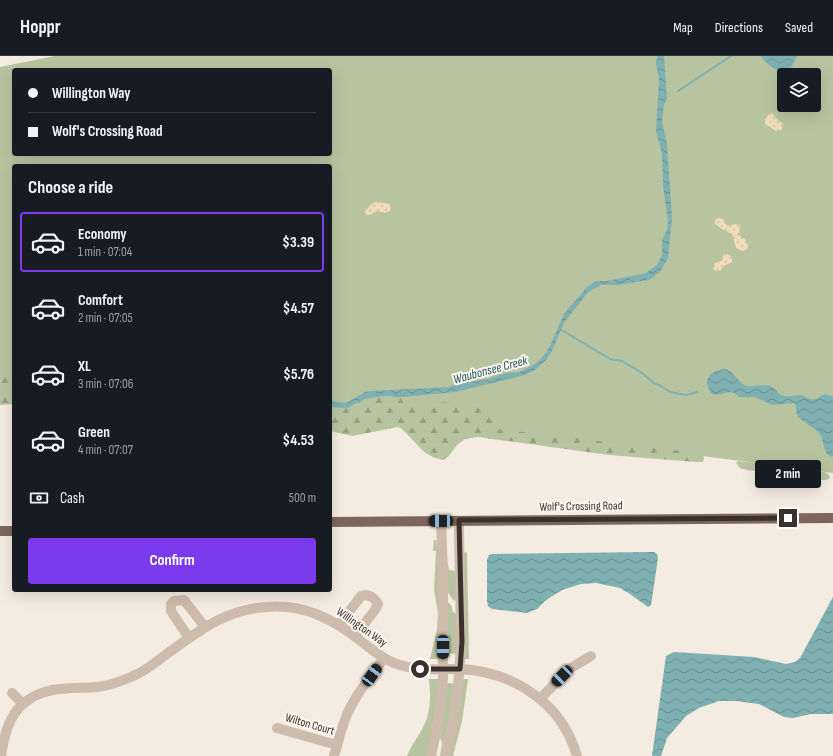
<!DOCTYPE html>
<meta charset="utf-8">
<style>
:root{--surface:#171b24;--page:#242831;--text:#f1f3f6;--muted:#9ea1a6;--line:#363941;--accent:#7c3aed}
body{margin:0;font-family:"Sofia Sans Condensed",sans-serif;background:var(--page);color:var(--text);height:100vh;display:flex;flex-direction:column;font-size:15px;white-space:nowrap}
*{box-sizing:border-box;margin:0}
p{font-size:13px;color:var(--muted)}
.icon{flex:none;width:22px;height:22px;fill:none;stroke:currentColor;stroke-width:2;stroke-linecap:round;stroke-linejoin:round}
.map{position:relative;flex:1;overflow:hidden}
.details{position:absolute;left:12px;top:108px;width:320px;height:428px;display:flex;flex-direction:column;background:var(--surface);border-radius:4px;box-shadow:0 4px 16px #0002}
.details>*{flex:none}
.hud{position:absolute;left:12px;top:12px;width:320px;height:88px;border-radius:4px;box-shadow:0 4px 16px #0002;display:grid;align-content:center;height:88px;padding:0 16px;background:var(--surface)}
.controls{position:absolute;left:777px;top:12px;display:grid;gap:8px}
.controls a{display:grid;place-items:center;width:44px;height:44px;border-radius:4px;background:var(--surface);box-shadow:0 4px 16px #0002;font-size:20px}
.end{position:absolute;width:18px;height:18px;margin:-9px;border:5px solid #3b302b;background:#fff;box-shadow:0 0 0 2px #fff}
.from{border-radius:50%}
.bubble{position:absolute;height:28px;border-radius:4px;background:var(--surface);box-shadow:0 4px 16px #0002;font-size:13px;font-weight:700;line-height:28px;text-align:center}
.car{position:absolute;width:12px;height:24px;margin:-12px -6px;border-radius:5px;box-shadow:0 0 3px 1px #0007;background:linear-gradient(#222 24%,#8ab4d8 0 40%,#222 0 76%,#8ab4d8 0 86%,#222 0)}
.hud b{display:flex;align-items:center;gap:14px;height:38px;font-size:15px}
.hud b+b{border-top:1px solid var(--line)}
.hud i{width:10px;height:10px;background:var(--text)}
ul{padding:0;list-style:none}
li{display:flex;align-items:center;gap:12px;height:60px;margin:0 8px 6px;padding:0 8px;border:2px solid transparent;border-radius:4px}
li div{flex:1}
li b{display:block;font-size:15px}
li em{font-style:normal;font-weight:700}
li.on{border-color:var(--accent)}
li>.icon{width:36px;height:36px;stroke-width:1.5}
h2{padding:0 16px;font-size:18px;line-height:48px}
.pay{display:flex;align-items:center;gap:10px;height:44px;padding:0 16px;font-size:15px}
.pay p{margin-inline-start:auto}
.action{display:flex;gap:8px;margin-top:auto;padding:8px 16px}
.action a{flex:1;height:46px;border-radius:4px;background:var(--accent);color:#fff;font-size:16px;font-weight:700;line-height:46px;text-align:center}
header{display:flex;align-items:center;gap:24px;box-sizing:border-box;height:56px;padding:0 20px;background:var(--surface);border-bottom:1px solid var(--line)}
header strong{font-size:19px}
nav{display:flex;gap:22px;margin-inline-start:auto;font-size:14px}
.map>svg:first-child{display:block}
.grass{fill:#b8c4a0;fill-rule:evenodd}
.forest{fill:url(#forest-firs)}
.sand{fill:url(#sand-dots)}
.water{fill:url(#water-waves)}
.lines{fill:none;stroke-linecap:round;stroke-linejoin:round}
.stream{stroke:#7fb0b2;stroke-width:2}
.minor{stroke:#cdbbac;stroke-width:10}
.major{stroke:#7d675c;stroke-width:10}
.route{stroke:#3b302b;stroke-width:5}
.labels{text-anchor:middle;stroke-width:4;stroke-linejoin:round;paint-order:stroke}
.street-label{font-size:12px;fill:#3b302b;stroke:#fbf5ee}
.water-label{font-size:13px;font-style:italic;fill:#1f5a5e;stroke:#fbf5ee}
</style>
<header>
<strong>Hoppr</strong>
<nav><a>Map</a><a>Directions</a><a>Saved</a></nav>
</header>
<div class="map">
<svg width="833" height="700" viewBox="0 0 833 700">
<defs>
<pattern id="forest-firs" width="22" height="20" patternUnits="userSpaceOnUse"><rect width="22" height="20" fill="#b8c4a0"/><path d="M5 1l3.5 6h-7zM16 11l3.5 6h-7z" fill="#97a083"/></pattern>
<pattern id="sand-dots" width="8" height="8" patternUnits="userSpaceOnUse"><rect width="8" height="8" fill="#efdcb8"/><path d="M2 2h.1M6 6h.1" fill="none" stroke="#cebd9e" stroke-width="1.8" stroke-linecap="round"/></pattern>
<pattern id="water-waves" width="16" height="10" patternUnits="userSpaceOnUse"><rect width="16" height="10" fill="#7fb0b2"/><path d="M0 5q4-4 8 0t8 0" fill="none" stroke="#699091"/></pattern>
</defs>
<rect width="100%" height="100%" fill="#f4ebe1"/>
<g class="grass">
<path d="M 55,0 L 833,0 L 833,417 L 330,352 L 330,110 L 14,110 L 14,311 L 0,309 L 0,11 ZM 14,14 L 330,14 L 330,98 L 14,98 ZM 784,19 L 814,19 L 814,49 L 784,49 Z"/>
<polygon points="434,484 436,484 438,498 439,603 430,603 437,573 438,557 434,533 436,497 436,495 433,495"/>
<polygon points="467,496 469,603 464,603 462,497"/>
<polygon points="447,504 449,514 455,515 457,545 453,544 447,535"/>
<polygon points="447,545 451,549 453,556 457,558 456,597 454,598 447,596"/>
<path d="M 429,623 L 438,623 L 437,648 L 427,700 L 407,700 C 411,690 416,684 421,675 C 431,658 431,642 429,623 Z"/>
<polygon points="463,623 468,623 462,665 453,700 448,700"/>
<polygon points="449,627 454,628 453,648 441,696 442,686 440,682 447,628"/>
</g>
<g class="forest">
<polygon points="0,307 12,308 14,307 14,348 0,349"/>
<path d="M 390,340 L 400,341 L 405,349 L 417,347 C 425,353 429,351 437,346 C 448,347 475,347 484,352 C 490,355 494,367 497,373 L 690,396 L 702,398 L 704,402 L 703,406 L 695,406 L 609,399 L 478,381 L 465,383 L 457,389 L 448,401 L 443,404 L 435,402 L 424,396 L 402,373 L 398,371 L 352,380 L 330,375 L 330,351 L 347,352 L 365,343 Z"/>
<polygon points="738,405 825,416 829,419 830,422 827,424 820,424 747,414 740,412 736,407"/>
</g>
<g class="sand">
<polygon points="770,57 773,58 778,64 783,68 782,74 776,75 765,68 765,63"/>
<path d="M 376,146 L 389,148 L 391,150 L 390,155 L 385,157 L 377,155 L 370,159 L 365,159 L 365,155 C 369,152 371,147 376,146 Z"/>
<polygon points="718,162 723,163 725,168 729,170 735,168 740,169 739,179 745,183 748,190 747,194 742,195 736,192 732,178 722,173 715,168 715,164"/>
<path d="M 728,198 L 732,202 L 732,206 L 724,210 L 720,215 L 715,215 L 713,211 C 714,206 718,205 722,205 L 722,201 L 725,198 Z"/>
</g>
<g class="water">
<polygon points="657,0 664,0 667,43 664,48 662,66 667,88 672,163 668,202 660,216 649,224 617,229 601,229 588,236 564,267 552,295 546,304 534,315 521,320 455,336 404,341 396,341 389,340 375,341 365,343 347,352 330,351 330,345 346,347 365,336 372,335 448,331 467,326 488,323 506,317 519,316 537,307 544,299 550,290 564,258 586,232 595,225 607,225 646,217 657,209 662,199 662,185 667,173 668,166 663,130 662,98 656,75 659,23 656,8"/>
<path d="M 761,0 L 798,0 L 791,11 L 783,15 C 774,15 765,7 761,0 Z"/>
<path d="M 726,313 C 734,316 737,325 745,329 C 753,332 766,327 772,331 C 777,334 778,339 784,340 C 789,341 794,339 800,339 C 804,339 807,343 811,343 C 821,345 821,333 833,341 L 833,401 C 822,399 825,385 819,377 C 814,371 800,365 797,359 C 796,356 796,352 796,349 L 794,347 L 772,349 L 755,341 L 739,341 C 730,330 725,341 712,338 C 700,324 711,314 726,313 Z"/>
<polygon points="651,496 654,496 657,498 658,502 651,549 648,551 630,538 620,532 596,527 581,528 562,534 546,544 537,553 527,557 492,553 488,550 487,545 487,504 489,499 492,498"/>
<polygon points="833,541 833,658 811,658 793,662 784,661 759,648 736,645 719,645 699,652 686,660 667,682 661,700 652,700 666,600 674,596 754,601 786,608 795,606 800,602"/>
</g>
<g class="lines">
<g class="stream">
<polyline points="678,35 731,0"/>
<polyline points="560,273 610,303 622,305 642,317 654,327 661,330 670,336 686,339 697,336"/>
</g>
<g class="minor">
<path d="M 339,569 L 361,540 C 369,538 373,540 378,548 L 375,554 L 355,580"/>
<polyline points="189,582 171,555 171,548 174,545 184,544 205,571"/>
<polyline points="12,637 23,648"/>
<polyline points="540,643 569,613 591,600"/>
<polyline points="277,672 337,689"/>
<path d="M 1,700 C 4,681 8,660 24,647 C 46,629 71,633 97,631 C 109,630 122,625 133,620 C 146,615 157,605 168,597 C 200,574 227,553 267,551 C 304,548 334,563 362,586 C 373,594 381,602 394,607 C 415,615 437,613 459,613 C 513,615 562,647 577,700"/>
<path d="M 334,700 C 339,684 342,667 350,652 C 359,634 372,619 384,602"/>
<polyline points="431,700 437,672 441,643 443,622 443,518 441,465"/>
<path d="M 445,700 C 468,621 459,546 459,465"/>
</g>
<g class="major">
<polyline points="330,466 833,462"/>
<polyline points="0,475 14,475"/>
</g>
</g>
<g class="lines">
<polyline class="route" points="420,613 460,613 462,586 459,464 788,462"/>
</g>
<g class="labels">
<g class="street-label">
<text transform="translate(581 450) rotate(-1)" y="4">Wolf's Crossing Road</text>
<text transform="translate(362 571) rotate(35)" y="4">Willington Way</text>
<text transform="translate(310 668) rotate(16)" y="4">Wilton Court</text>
</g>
<g class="water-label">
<text transform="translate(490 313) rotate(-15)" y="5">Waubonsee Creek</text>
</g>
</g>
</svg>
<div class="controls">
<a><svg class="icon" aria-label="layers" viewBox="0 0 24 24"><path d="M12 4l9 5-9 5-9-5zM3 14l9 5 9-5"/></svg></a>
</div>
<i class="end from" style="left:420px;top:613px"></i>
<i class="end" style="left:788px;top:462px"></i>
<div class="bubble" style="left:755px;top:404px;width:66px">2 min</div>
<i class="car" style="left:441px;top:465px;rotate:270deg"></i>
<i class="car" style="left:443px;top:591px;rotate:180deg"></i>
<i class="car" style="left:372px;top:619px;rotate:36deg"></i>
<i class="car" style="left:562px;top:620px;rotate:224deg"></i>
<div class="hud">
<b><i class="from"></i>Willington Way</b>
<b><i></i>Wolf's Crossing Road</b>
</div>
<section class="details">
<h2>Choose a ride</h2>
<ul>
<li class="on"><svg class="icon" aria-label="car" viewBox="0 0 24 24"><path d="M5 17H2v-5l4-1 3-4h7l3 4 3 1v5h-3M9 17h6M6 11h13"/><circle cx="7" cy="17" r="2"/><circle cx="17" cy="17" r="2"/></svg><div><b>Economy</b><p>1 min · 07:04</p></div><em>$3.39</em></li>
<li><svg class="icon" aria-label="car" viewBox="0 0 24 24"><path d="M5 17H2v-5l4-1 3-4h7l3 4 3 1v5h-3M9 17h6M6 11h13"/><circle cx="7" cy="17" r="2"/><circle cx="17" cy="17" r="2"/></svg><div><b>Comfort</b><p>2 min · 07:05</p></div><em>$4.57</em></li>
<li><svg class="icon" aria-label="car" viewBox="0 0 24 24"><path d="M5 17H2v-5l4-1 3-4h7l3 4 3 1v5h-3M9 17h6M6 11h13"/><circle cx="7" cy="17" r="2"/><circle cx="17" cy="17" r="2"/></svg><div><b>XL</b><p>3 min · 07:06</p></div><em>$5.76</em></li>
<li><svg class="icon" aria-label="car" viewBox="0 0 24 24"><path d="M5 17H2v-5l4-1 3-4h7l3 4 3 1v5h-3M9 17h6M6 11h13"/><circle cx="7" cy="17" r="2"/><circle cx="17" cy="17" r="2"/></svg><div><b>Green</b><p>4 min · 07:07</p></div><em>$4.53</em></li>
</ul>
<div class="pay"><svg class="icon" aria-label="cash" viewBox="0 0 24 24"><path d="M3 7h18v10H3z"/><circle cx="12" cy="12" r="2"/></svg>Cash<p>500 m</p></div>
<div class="action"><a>Confirm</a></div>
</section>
</div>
